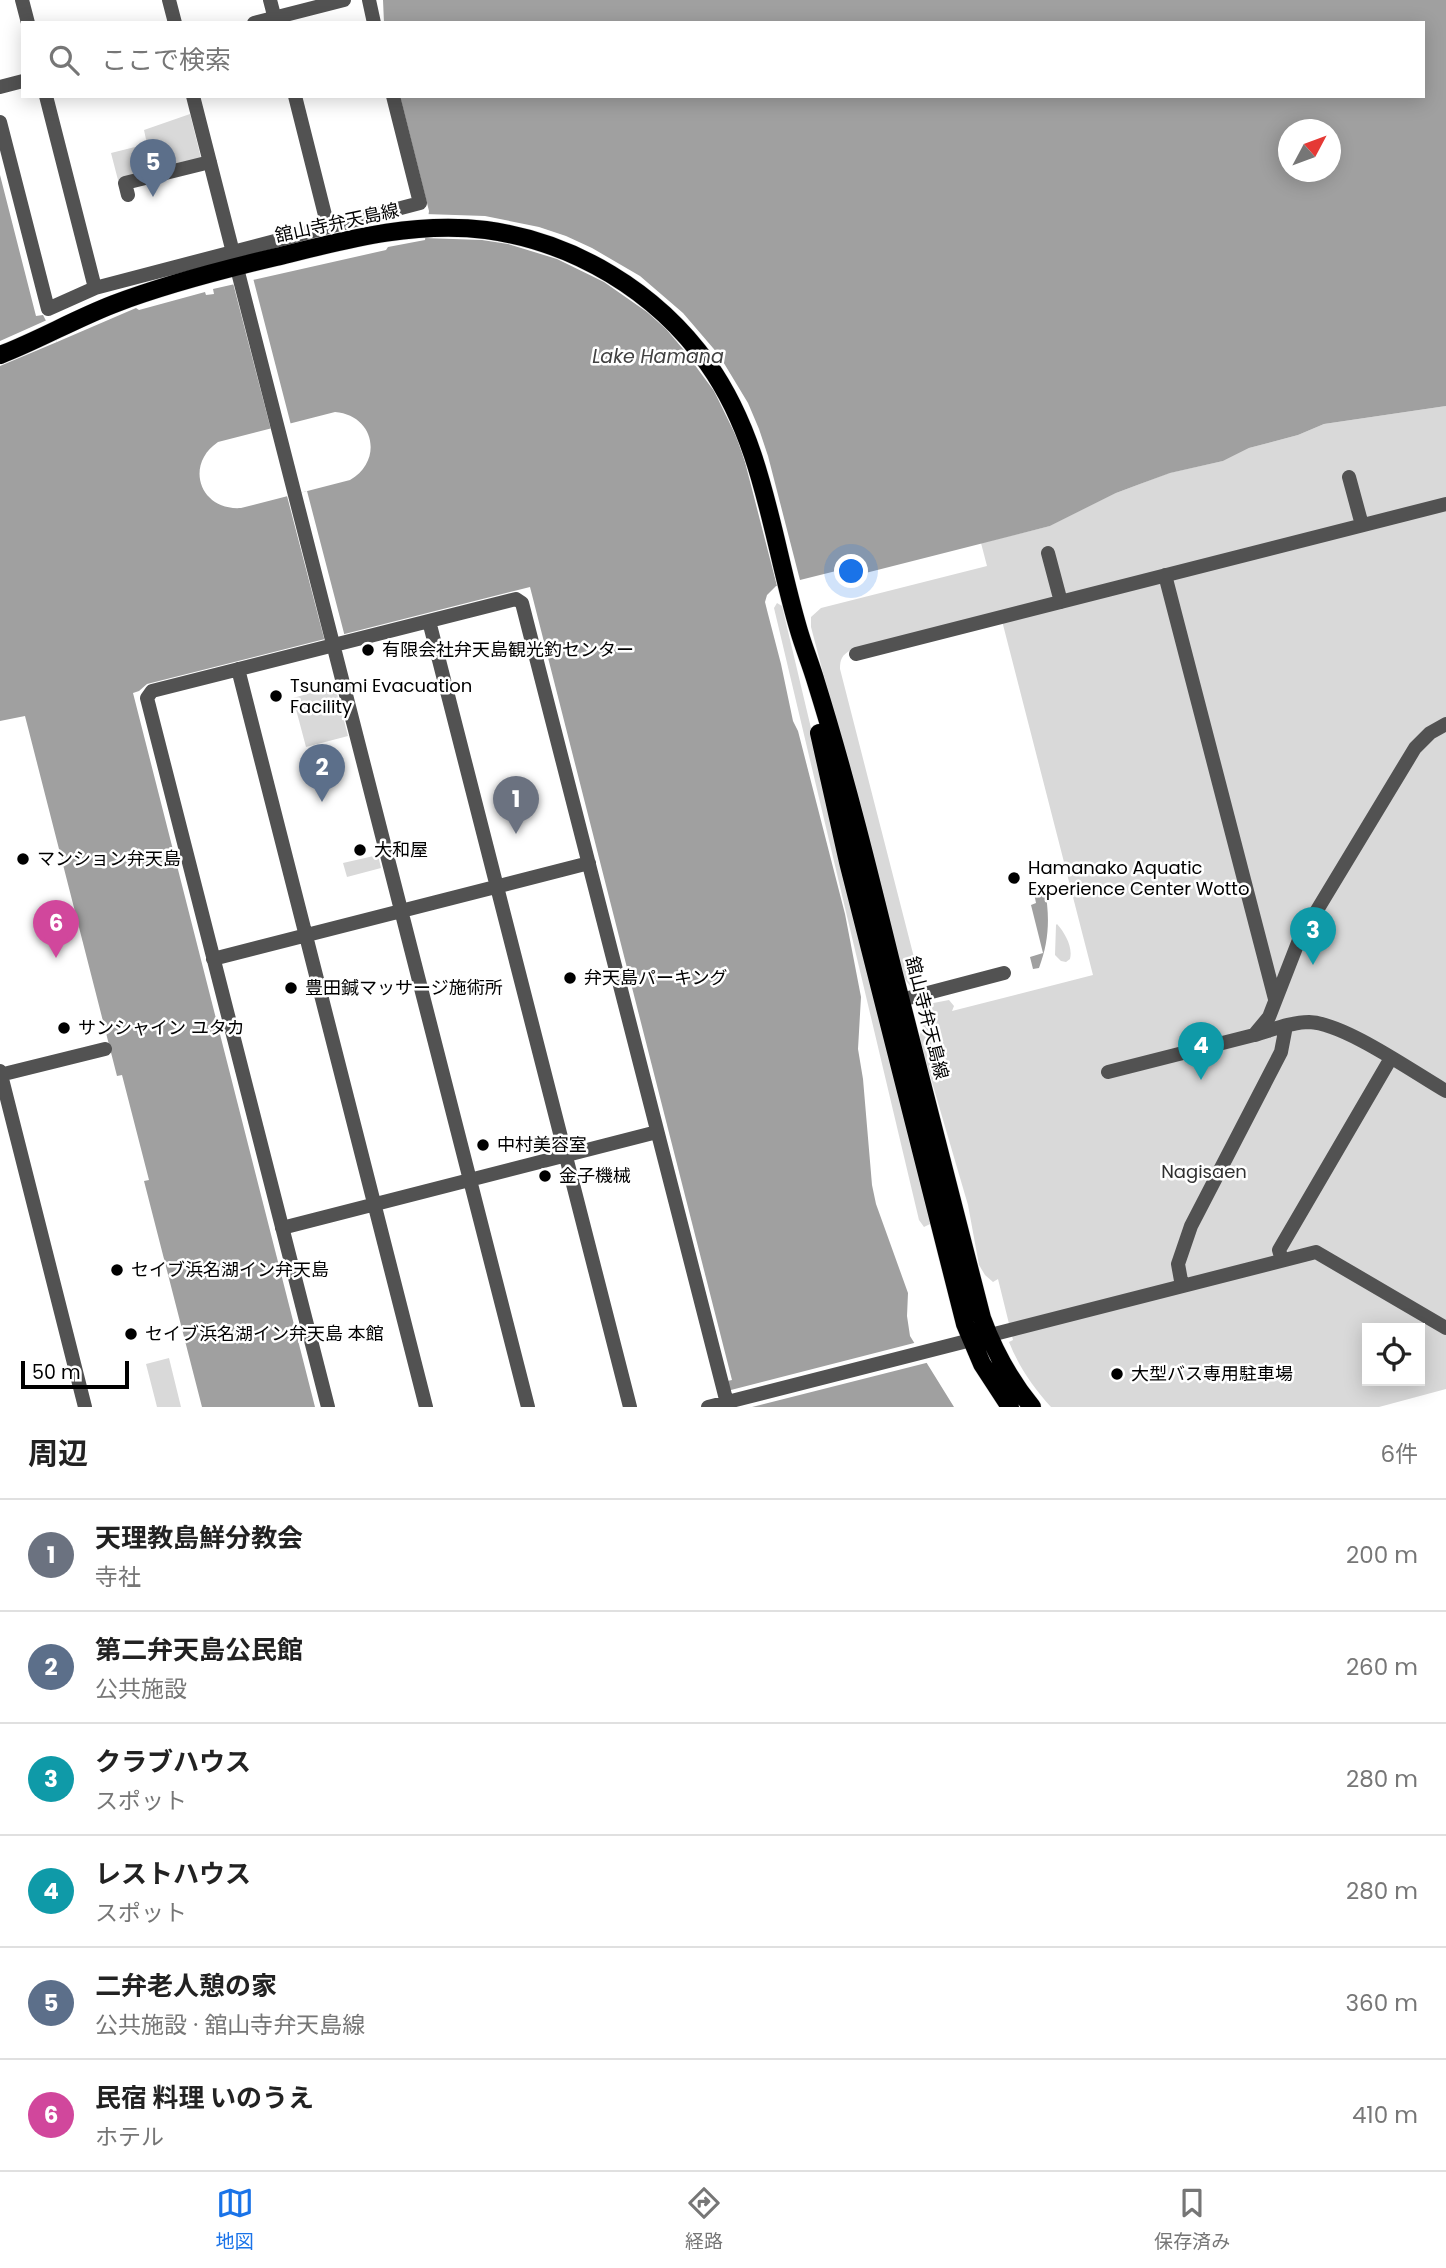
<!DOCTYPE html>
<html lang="ja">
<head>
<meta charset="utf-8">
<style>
  body { margin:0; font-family:Poppins,"Noto Sans JP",sans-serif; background:#f2f2f2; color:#222 }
  .controls { position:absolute; right:21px; bottom:21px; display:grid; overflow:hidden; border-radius:0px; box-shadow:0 4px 18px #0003 }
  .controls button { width:63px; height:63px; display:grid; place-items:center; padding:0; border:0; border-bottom:2px solid #e0e0e0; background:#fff; color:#222; font:35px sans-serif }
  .compass { position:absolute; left:1278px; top:119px; width:63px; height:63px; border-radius:50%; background:#fff; box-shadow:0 4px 18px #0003; rotate:49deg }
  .scale { position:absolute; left:21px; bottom:18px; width:108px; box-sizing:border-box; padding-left:7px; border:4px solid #000; border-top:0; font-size:19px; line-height:24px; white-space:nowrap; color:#000; -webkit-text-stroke:5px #fff; paint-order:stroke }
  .you { position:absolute; left:852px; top:572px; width:24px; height:24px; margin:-18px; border:5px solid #fff; border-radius:50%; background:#1a73e8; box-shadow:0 0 0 10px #1a73e833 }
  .badge { display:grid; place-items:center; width:46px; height:46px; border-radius:50%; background:#1a73e8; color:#fff; font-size:23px; font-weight:700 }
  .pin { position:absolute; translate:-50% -58px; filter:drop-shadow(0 2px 4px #0008) }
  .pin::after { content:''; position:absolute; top:37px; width:24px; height:21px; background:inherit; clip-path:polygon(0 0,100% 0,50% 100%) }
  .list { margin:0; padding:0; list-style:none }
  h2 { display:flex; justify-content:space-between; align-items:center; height:91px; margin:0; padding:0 28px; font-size:30px }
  h2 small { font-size:23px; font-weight:400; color:#767676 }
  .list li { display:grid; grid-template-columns:46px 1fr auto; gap:21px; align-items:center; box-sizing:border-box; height:112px; padding:0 28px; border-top:2px solid #e0e0e0 }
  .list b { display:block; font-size:26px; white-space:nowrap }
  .list p { margin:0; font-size:23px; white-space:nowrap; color:#767676 }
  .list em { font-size:23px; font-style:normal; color:#767676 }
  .icon { flex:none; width:38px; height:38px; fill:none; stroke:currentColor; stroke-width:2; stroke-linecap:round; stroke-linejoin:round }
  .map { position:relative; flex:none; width:1446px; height:1407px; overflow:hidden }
  .search { position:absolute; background:#fff; box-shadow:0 4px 18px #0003; left:21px; right:21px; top:21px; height:77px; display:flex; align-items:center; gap:18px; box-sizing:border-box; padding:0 24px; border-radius:0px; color:#767676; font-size:26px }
  .sheet { height:763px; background:#fff }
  nav { display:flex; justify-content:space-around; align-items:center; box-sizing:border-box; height:98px; border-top:2px solid #e0e0e0; background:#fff; font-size:19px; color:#767676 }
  nav a { display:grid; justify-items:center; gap:4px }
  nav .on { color:#1a73e8 }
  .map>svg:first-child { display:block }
  .green { fill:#d9d9d9; fill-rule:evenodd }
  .water { fill:#a0a0a0; fill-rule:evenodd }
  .pier { fill:#fff }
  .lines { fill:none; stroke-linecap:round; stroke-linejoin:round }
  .major-casing { stroke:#dbdbdb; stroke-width:19 }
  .minor { stroke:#525252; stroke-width:14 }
  .major { stroke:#000; stroke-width:18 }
  .poi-dot { fill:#000; stroke:#fff; stroke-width:2.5 }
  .labels { text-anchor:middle; stroke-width:5; stroke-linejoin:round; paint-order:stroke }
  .street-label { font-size:18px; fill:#000; stroke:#fff }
  .poi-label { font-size:18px; fill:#000; stroke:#fff; text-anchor:start }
  .park-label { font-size:18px; fill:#303030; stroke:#fff }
  .water-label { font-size:19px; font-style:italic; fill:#414141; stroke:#fff }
</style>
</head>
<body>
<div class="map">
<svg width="1446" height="1407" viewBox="0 0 1446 1407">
  <rect width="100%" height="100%" fill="#fff"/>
  <!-- green -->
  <path class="green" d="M190,114L201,158L118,180L111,153L147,144L144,130Z
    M1446,406V1389L1379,1407H1051C1033,1387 1019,1367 1009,1342L1013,1340L998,1279L993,1282L985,1275L979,1265L968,1205L919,1038L923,1025L920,1009L923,1005L949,1000L954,1006L952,1011L1093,975L1000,613L851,650C842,655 840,659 840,669L918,973L919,980L916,985L911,987L903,977L811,627V617L821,608L987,566L981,543L1050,526L1116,493L1169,473L1223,461L1249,448L1298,435L1324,424ZM1367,1328H1420V1381H1367Z
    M777,603L782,606L843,863L932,1223L924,1227L919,1220L774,608Z
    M335,686L348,736L306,747L293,698Z
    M378,855L381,868L347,877L343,863Z
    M1057,924C1065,933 1073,947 1070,959L1066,962L1061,961L1055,955L1056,925Z
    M169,1358L181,1407H157L146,1364Z"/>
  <!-- water -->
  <path class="water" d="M383,0H1446V406L1324,424L1298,435L1249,448L1223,461L1170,473L1140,484L1116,493L1050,526L838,580L836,571L776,586L767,595L765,602L768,614L781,664L793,721L798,731L845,914L861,997L858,1049L863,1079L872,1185L876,1204L908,1293L907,1316L910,1336L954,1407H734L727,1381L732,1380L530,587L147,684L139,691L133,693L315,1407H202L144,1181L149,1180L122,1075L117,1076L25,716L0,721V175L36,316L43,315L57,342L136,308L139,310L205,292L206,295L214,294L213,289L386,250L388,247L425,240L429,211L400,96H1423V23H384ZM1288,130H1330V172H1288ZM335,412C374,415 384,460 350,480L241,508C200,511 184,465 218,442Z
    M1045,890C1050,917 1049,942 1039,968L1033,969L1030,957L1043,953L1031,905L1036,903L1034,893Z"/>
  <!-- pier -->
  <path class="pier" d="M425,214L485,216L539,227L566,236L592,248L640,276L683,313L719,355L748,403L759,429L768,456L801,584L778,590L745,462L737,438L714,391L683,349L666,329L647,312L604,282L557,259L508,244L482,240L424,238Z
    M253,278L291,425L271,430L233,283Z
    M47,320L57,342L0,366V341Z
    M307,491L345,637L325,642L287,496Z
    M918,1342L930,1362L752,1407H731L727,1391Z"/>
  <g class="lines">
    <defs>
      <path id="major" d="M0,355C39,340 75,319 114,304C166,284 221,270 276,257C345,240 414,221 486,230C574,242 656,291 708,364C764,443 772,541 799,631C804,648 811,665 816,682C846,778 870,876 894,974C923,1088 952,1203 982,1318C994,1351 1010,1380 1032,1407
        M819,733L848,862L965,1324L982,1364L1010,1407"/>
    </defs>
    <!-- major casing -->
    <use href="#major" class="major-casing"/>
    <!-- minor -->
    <path class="minor" d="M22,0L28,23
      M169,0L175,23
      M270,0L276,23
      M369,0L374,23
      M254,23L344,0
      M0,87L23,81
      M46,96L95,288
      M193,96L528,1407
      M295,96L328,227
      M0,122L48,309L95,288L420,203L393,96
      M128,195L125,183L210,162
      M1349,477L1362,525
      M1048,553L1061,602
      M1165,575L1275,999
      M429,621L630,1407
      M856,654L1446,504
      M238,669L426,1407
      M213,959L589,863
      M901,1000L1004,973
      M1255,1035C1272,1030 1291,1022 1309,1022C1344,1023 1413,1072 1446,1091
      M0,1071L85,1407
      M1108,1072L1254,1035L1269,1017L1299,940L1415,748L1430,733L1446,724
      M0,1075L105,1049
      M282,1228L657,1132
      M1282,1260L1279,1250L1391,1058
      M1182,1286L1178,1264L1191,1226L1281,1052L1286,1026
      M328,1407L147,698L152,691L516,599L522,603L728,1407
      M708,1407L1316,1252L1446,1328"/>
    <!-- major -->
    <use href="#major" class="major"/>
  </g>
  <!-- markers -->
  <g class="poi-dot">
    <circle cx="368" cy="650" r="7"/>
    <circle cx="276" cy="696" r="7"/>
    <circle cx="360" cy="850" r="7"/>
    <circle cx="23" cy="859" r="7"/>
    <circle cx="1014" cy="878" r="7"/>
    <circle cx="570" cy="978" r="7"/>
    <circle cx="291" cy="988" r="7"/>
    <circle cx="64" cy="1028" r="7"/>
    <circle cx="483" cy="1145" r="7"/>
    <circle cx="545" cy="1176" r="7"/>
    <circle cx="117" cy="1270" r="7"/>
    <circle cx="131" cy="1334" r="7"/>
    <circle cx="1117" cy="1374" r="7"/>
  </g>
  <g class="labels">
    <!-- street labels -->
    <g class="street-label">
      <text transform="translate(337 223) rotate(-12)" y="6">舘山寺弁天島線</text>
      <text transform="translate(927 1018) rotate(76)" y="6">舘山寺弁天島線</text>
    </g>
    <!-- poi labels -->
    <g class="poi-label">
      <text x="382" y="656">有限会社弁天島観光釣センター</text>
      <text x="290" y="692">Tsunami Evacuation<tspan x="290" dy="21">Facility</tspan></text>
      <text x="374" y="856">大和屋</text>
      <text x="37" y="865">マンション弁天島</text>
      <text x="1028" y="874">Hamanako Aquatic<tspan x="1028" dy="21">Experience Center Wotto</tspan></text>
      <text x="584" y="984">弁天島パーキング</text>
      <text x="305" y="994">豊田鍼マッサージ施術所</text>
      <text x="78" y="1034">サンシャイン ユタカ</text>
      <text x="497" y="1151">中村美容室</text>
      <text x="559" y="1182">金子機械</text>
      <text x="131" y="1276">セイブ浜名湖イン弁天島</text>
      <text x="145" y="1340">セイブ浜名湖イン弁天島 本館</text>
      <text x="1131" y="1380">大型バス専用駐車場</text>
    </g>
    <!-- park labels -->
    <g class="park-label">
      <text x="1204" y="1178">Nagisaen</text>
    </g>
    <!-- water labels -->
    <g class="water-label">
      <text x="658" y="363">Lake Hamana</text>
    </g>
  </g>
</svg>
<div class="controls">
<button><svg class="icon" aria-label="locate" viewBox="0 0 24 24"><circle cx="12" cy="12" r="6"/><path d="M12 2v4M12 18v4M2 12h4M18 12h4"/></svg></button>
</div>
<svg class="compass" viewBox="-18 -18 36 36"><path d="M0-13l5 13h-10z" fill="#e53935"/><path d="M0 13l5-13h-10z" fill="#767676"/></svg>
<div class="scale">50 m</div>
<div class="you"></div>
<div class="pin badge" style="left:516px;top:834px;background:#6b7280">1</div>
<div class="pin badge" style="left:322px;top:802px;background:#5c6f8a">2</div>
<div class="pin badge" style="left:1313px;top:965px;background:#0f9aa8">3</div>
<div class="pin badge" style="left:1201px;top:1080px;background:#0f9aa8">4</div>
<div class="pin badge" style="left:153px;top:197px;background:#5c6f8a">5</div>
<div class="pin badge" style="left:56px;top:958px;background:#d1479c">6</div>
<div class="search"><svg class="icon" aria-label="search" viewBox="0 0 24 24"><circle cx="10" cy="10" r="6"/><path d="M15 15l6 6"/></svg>ここで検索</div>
</div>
<section class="sheet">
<h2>周辺<small>6件</small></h2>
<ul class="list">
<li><span class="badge" style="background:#6b7280">1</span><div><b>天理教島鮮分教会</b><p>寺社</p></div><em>200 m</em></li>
<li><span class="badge" style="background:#5c6f8a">2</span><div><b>第二弁天島公民館</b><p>公共施設</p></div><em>260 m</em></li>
<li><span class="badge" style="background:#0f9aa8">3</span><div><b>クラブハウス</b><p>スポット</p></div><em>280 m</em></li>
<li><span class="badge" style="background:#0f9aa8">4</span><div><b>レストハウス</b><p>スポット</p></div><em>280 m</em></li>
<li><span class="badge" style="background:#5c6f8a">5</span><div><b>二弁老人憩の家</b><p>公共施設 · 舘山寺弁天島線</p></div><em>360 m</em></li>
<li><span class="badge" style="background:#d1479c">6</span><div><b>民宿 料理 いのうえ</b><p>ホテル</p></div><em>410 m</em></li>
</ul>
</section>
<nav>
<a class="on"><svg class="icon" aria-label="map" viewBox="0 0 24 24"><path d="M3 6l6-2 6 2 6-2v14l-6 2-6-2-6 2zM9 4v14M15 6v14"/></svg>地図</a>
<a><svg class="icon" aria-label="directions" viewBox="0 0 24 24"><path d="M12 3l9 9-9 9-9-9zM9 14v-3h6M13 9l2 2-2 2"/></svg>経路</a>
<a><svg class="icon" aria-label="saved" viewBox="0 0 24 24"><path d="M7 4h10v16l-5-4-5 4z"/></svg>保存済み</a>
</nav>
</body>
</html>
